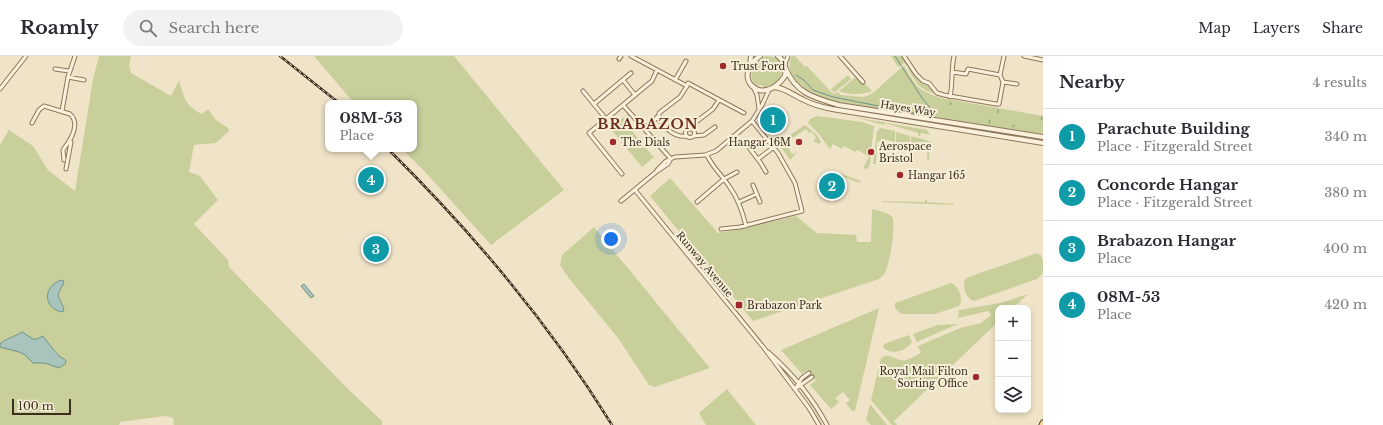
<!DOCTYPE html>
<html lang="en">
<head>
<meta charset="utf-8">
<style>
  body { margin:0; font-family:"Libre Baskerville",serif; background:#f2f2f3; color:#2b2b33 }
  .controls { position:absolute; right:12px; bottom:12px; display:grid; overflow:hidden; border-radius:8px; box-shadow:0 2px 6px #0003 }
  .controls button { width:36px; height:36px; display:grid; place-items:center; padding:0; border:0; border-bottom:1px solid #e1e1e2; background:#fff; color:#2b2b33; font:20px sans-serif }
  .scale { position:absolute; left:12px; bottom:10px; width:59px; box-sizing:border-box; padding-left:4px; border:2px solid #3d2e20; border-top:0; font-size:11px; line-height:14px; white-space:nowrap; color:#3d2e20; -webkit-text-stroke:3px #f7eed8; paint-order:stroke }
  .you { position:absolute; left:611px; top:183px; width:14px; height:14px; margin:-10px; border:3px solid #fff; border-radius:50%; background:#1a73e8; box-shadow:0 0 0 6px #1a73e833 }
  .badge { display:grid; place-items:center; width:26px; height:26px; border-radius:50%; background:#1a73e8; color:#fff; font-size:13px; font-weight:700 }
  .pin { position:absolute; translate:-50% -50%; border:2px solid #fff; box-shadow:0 1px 4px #0006 }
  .popup { position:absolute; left:325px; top:44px; width:92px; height:52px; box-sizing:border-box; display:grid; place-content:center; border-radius:8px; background:#fff; filter:drop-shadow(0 1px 3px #0005); font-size:13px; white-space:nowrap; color:#7c7c81 }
  .popup b { font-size:15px; color:#2b2b33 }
  .popup::after { content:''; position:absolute; left:50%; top:100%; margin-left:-8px; border:8px solid transparent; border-top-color:#fff }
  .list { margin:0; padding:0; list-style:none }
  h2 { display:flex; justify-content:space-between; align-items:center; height:52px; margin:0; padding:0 16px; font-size:17px }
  h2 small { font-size:13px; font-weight:400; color:#7c7c81 }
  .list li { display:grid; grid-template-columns:26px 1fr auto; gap:12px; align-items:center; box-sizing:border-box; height:56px; padding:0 16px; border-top:1px solid #e1e1e2 }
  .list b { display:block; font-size:15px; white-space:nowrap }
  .list p { margin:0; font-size:13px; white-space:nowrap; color:#7c7c81 }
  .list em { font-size:13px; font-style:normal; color:#7c7c81 }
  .icon { flex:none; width:22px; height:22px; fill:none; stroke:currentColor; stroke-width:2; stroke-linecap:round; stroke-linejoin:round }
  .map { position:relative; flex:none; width:1043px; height:369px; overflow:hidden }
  header { display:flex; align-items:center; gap:24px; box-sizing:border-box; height:56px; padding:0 20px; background:#fff; border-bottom:1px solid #e1e1e2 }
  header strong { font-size:19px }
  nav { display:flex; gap:22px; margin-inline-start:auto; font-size:14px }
  .search { width:280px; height:36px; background:#f2f2f3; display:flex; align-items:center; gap:10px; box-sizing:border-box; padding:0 14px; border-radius:22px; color:#7c7c81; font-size:15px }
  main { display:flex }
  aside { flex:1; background:#fff }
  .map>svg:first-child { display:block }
  .green { fill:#c9cf9b }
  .water { fill:#a9c4bc; stroke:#6f938a }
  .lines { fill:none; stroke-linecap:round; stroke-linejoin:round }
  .stream { stroke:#6f938a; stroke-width:1 }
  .minor-casing { stroke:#8d765c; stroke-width:5 }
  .tertiary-casing { stroke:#8d765c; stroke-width:6 }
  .primary-casing { stroke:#5b4430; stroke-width:7 }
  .minor { stroke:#faf1dc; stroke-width:3 }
  .tertiary { stroke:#faf1dc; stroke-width:4 }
  .primary { stroke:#f3d9a0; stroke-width:5 }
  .rail-casing { stroke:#3d2e20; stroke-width:2.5 }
  .rail { stroke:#f7eed8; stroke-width:1; stroke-dasharray:3; stroke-linecap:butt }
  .poi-dot { fill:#9e2a2b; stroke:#f7eed8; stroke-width:1.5 }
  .labels { text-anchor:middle; stroke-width:4; stroke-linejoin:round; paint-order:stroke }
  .poi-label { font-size:10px; fill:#3d2e20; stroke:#f7eed8; text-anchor:start }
  .street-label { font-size:10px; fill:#3d2e20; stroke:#f7eed8 }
  .district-label { font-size:14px; font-weight:bold; letter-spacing:1px; fill:#6b2e1e; stroke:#f7eed8 }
</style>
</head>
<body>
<header>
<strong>Roamly</strong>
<div class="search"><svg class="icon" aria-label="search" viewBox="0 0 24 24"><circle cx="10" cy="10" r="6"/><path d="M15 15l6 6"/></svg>Search here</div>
<nav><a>Map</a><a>Layers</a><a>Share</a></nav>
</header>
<main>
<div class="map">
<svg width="1043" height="369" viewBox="0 0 1043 369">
  <rect width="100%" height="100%" fill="#f0e4c8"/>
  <!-- green -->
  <path class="green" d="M99,0H131L129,9L131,17L171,40L179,24C184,41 185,50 202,58L208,53L216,64L228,72L229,75L216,87L194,89L189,116L200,120L218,144L194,168L228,204L229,211L348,333L382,365V369H174L173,362L165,360L120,366L119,369H0V89L9,74L33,90L48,114L75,135L93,23Z
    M314,0H454L564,134L491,189L427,118L402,93H414V47H354Z
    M766,0C792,0 784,29 764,32L762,29L757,30C745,20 754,5 766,0Z
    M792,0H795L805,11L807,10L833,38L838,36L841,39L864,41L873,37L895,17L904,10C917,31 917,34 941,42L1043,60V80C997,72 951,64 905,57C874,52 839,51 811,36C799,30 783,14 792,0Z
    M891,0H902L908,10H907L904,7L898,11Z
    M910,11C917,22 929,26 935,38C919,33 916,27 908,13Z
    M848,19L851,23L836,35L833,36L831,33Z
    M857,20L872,35C865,39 846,39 839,35Z
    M628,58L630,60L624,65L655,103L653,102L642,111L610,72Z
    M817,60L862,66L874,70L870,107L868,113L863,112L869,101L858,94L855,96L844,90L842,93L833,88L830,93L818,77L808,67L810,63Z
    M854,61L927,74L930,79L921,77L920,80H918V77L885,67L884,69Z
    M805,69L817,79L821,86L819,88L813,85L816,82L812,76L809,77L806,73L785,87L792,98L797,96L790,104L778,87Z
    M880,72L895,75V86L887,84L877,86L876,108H874L873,107L877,75Z
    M896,76L910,80V87L896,86Z
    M911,80L933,86L930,87L929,104L927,103L928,87L927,86H919L918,87H911Z
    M836,116L861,125L860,127L836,118Z
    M670,122L718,177L746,172L796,160L817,177L856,179L857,186H871L872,153C878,155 888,156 892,161C897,167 889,209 885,217C884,219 881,221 879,223L753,265L650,140Z
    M925,144H927V146L954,148V149L882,146L883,145L925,146Z
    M594,171L710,312L655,331L649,329L618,282L568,221L560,209L562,199Z
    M1037,197L1041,199L1043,205V217L1037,223L974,245C966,243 961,229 966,222Z
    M951,227C959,230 964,243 959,250L935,258H901L895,252V247Z
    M1028,238L1013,252H998V266L894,365L897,369H892L871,344L881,302C890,295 896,306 906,304C911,303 916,299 921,297L918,290L960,272L981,267L991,259L988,255L958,262L959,254L1000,247Z
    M879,252L855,355H852L846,347L850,344L843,336L835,342L839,346L831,353L810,329L816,324L808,314L802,318L781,294Z
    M958,268L917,286L913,278L937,269Z
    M909,279L912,286C907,295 890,300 883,291L884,288Z
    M727,333L756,369H706L699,357Z
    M800,333L814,350L822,369H821L814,353Z
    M870,348L887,369H871L866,364Z"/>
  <!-- water -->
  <path class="water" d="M63,224L64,227C53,245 61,239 64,255L61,256C39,249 47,226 63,224Z
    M304,228L314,240L311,242L301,230Z
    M22,276L33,283H37L43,280C48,287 53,293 58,299C61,302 64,302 66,305L65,308L59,312L45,307H33L25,299L19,296L0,291V288C6,282 15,281 22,276Z"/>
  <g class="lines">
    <!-- stream -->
    <path class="stream" d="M796,19L805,25L813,34L833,41L914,57H918L931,53L922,42L895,0
      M950,49L951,47
      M998,57V54
      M1041,64L1042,61
      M989,67L990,64
      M1013,71L1014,69"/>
    <defs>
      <path id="minor" d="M631,0L687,30L688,27L744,57
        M840,0L863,26
        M904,0L916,18L923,25L929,27L937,37L944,39L996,48H999L1003,26L1000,19L1004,0
        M1024,0L1043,4
        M619,3L621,0
        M785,8L788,0
        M55,13L69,15
        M952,16L966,18L968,13L1000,19
        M68,21L84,24
        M623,24L635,39
        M675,24L686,5
        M1003,26L1017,28
        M753,30L757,39L759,53
        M0,33L26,0
        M583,35L606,63
        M950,41C953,27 951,14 954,0
        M594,48L631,17
        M623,49L671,103
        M62,55L68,21L75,0
        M657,61C665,71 673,82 687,80
        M32,67L39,54L44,50L70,58C81,68 70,85 63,94L64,104
        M645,72L659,60V57L680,41L687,30
        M685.5 77a4.5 4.5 0 1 1 9 0a4.5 4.5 0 1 1-9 0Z
        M691,73L696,66L713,53L719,44
        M694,80L704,79L715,71
        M750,93L760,106L766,116
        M707,99C712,111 722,119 729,130C738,142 742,155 746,170
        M758,103L774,91
        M66,113L71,86
        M656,116L658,113L666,105L675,101L705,99L716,95L752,65L762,49L769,34
        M622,118L589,77L652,25L657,14
        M753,129L760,146
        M635,134L764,292L809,352L819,369
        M621,145L656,116L668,108L670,104
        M697,146L724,123L737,116
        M739,146L757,138
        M721,173L740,171L802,155L795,127L778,97L752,65
        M768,296C792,317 812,341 827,369
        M795,333L802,322L809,317
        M795,333L812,321"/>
      <path id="tertiary" d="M760,0C730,20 761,54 785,20C786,11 785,5 778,0
        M750,9L751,0
        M785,11C795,37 814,42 839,49L1043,81
        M774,31C786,32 794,40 804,44C813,49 822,51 832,53L1043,87"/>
      <path id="primary" d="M1042,369L1043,367"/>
    </defs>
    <!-- minor casing -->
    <use href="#minor" class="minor-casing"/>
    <!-- tertiary casing -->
    <use href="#tertiary" class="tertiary-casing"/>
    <!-- primary casing -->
    <use href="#primary" class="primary-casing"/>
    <!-- minor -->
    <use href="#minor" class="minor"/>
    <!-- tertiary -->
    <use href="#tertiary" class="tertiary"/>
    <!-- primary -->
    <use href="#primary" class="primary"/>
    <defs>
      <path id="rail" d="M280,0L339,47
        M388,93C472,176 550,268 612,369"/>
    </defs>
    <!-- rail casing -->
    <use href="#rail" class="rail-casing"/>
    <!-- rail -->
    <use href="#rail" class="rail"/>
  </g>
  <!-- markers -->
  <g class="poi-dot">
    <circle cx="723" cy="10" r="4"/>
    <circle cx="613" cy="86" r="4"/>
    <circle cx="799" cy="86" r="4"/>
    <circle cx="871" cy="96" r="4"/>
    <circle cx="900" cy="119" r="4"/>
    <rect x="735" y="245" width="8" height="8" rx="2"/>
    <circle cx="976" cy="321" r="4"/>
  </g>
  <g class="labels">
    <!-- poi labels -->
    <g class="poi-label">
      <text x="731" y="14">Trust Ford</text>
      <text x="621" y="90">The Dials</text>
      <text x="791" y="90" text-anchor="end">Hangar 16M</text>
      <text x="879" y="94">Aerospace<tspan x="879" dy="12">Bristol</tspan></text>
      <text x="908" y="123">Hangar 165</text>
      <text x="747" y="253">Brabazon Park</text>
      <text x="968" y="319" text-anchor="end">Royal Mail Filton<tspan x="968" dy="12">Sorting Office</tspan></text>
    </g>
    <!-- street labels -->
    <g class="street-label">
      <text transform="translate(908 52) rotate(9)" y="4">Hayes Way</text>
      <text transform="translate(705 208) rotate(50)" y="4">Runway Avenue</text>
    </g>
    <!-- district labels -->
    <g class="district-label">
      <text x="648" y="73">BRABAZON</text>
    </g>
  </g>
</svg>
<div class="controls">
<button>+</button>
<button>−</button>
<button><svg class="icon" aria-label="layers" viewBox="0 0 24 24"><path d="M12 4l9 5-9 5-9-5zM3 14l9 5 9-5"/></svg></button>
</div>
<div class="scale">100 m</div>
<div class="you"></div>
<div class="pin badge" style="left:773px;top:64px;background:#0f9aa8">1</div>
<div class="pin badge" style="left:832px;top:130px;background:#0f9aa8">2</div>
<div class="pin badge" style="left:376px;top:193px;background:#0f9aa8">3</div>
<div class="pin badge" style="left:371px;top:124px;background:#0f9aa8">4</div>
<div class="popup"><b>08M-53</b>Place</div>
</div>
<aside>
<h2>Nearby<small>4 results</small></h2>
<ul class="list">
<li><span class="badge" style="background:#0f9aa8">1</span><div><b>Parachute Building</b><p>Place · Fitzgerald Street</p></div><em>340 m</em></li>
<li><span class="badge" style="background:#0f9aa8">2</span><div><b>Concorde Hangar</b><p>Place · Fitzgerald Street</p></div><em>380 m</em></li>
<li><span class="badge" style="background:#0f9aa8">3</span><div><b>Brabazon Hangar</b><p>Place</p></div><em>400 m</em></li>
<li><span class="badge" style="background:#0f9aa8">4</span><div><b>08M-53</b><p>Place</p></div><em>420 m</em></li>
</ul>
</aside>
</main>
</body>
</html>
